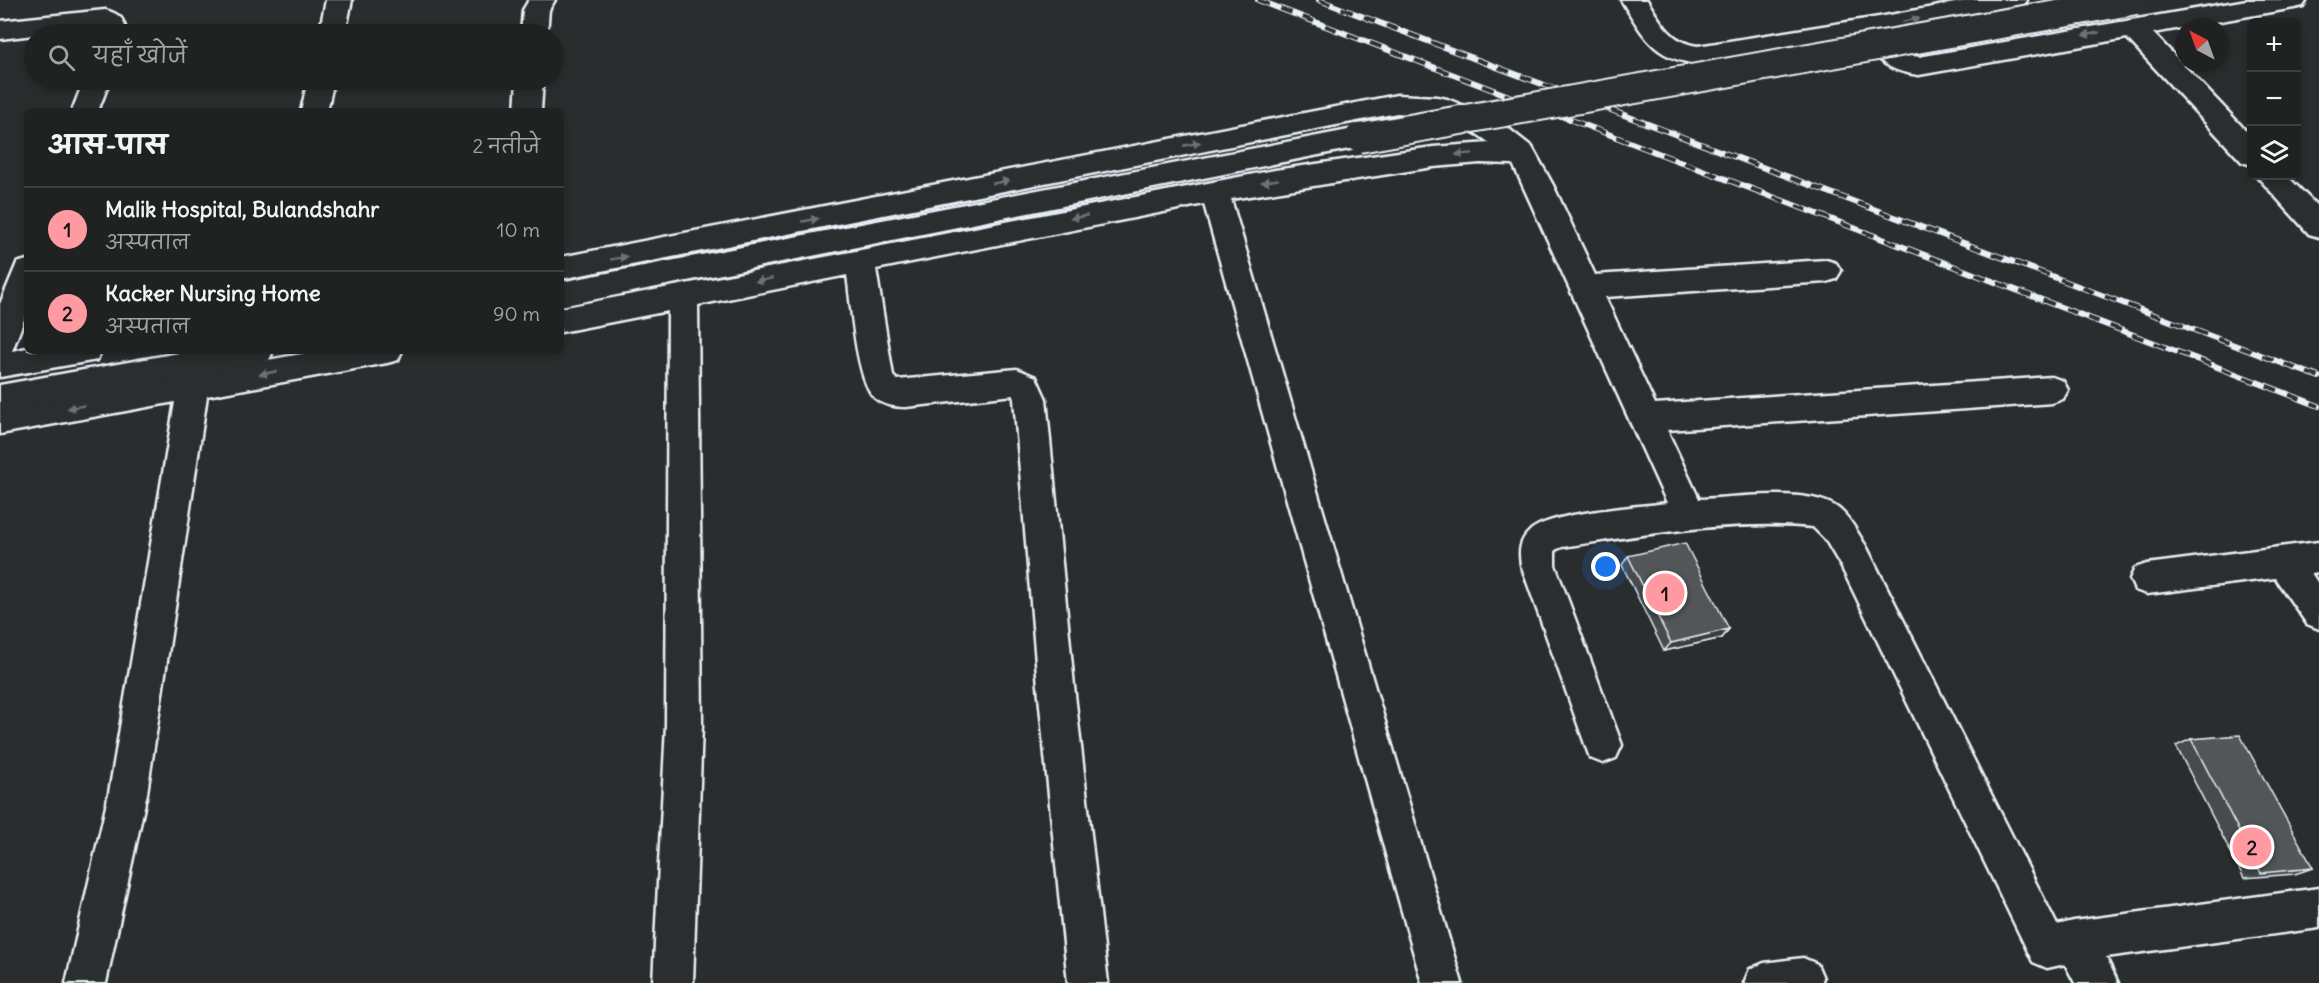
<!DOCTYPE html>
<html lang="hi">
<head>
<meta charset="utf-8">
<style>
  body { margin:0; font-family:Delius,"Playpen Sans Deva",sans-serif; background:#2d2f2f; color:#f1f3f6 }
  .controls { position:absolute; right:18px; top:18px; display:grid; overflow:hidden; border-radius:9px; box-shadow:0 3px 9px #0003 }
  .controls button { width:54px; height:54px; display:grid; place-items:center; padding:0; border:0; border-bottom:2px solid #3d3f40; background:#202222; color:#f1f3f6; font:30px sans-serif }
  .compass { position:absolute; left:2175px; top:18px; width:54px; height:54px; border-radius:50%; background:#202222; box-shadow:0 3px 9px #0003; rotate:319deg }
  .you { position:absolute; left:1606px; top:567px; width:21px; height:21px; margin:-15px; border:4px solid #fff; border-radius:50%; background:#1a73e8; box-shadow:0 0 0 9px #1a73e833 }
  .badge { display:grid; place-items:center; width:39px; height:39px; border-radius:50%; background:#ff9aa2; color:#111; font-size:20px; font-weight:700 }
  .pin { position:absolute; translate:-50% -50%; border:3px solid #fff; box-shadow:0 2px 6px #0006 }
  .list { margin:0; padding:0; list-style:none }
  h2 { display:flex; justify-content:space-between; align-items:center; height:78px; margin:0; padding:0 24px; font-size:26px }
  h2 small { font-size:20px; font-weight:400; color:#a2a4a5 }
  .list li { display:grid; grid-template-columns:39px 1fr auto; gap:18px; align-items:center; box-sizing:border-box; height:84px; padding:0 24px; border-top:2px solid #3d3f40 }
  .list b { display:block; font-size:22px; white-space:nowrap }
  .list p { margin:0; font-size:20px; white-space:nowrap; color:#a2a4a5 }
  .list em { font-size:20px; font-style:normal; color:#a2a4a5 }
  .icon { flex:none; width:33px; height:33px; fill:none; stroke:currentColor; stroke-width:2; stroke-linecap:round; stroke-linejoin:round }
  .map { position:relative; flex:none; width:2319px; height:983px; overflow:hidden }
  .search { position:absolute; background:#202222; box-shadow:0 3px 9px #0003; left:24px; top:24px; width:540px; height:66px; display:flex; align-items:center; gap:15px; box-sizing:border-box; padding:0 21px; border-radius:33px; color:#a2a4a5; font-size:22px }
  .panel { position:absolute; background:#202222; box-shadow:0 3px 9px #0003; left:24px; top:108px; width:540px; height:246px; border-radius:9px }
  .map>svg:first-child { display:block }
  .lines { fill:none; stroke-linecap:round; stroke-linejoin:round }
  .minor-casing { stroke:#e8f1f8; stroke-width:5 }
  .primary-casing { stroke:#e8f1f8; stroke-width:5 }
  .minor { fill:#2a2d2e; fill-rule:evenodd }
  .primary { fill:#2a2d2e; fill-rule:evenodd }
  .rail-casing { stroke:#e8f1f8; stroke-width:6 }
  .rail { stroke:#2a2d2e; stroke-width:4; stroke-dasharray:12; stroke-linecap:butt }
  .primary-bridge-casing { stroke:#e8f1f8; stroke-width:32; stroke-linecap:butt }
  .primary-bridge { stroke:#2a2d2e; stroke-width:28 }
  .wall { fill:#474b4d; stroke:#e8f1f8; stroke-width:1.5 }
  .shaded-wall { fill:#3a3d3e; stroke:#e8f1f8; stroke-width:1.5 }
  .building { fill:#535759; stroke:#e8f1f8; stroke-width:1.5 }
  .oneway { fill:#6c7275 }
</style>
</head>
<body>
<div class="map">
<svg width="2319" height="983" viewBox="0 0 2319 983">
  <rect width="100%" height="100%" fill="#2a2d2e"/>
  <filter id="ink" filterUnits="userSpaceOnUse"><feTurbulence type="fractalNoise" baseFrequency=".0167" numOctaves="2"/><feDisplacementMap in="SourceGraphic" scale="12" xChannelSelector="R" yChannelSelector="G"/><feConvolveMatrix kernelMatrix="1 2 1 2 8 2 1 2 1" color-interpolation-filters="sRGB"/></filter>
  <g filter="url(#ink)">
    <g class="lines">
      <defs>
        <path id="minor" d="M326,0H352L345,34H319Z
          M529,0H555L549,10L547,34H521L523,10Z
          M1621,0H1647C1660,21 1671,43 1698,46L1879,17L1971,0H2027L2023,6L2014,8L1886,34C1896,47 1903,55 1919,57L2247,0H2307L2303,6L2294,8L2153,33L2252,137V165L2242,162L2127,38L1919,75C1889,71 1878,62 1861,37L1698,64C1652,58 1644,36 1621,0Z
          M105,10C120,14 125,19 126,34H100V27L0,39V21Z
          M84,80H110L98,111H72Z
          M308,80H334L327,111H301Z
          M517,80H543L541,111H515Z
          M1397,95L1437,97L1447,99L1495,118L1532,147L1554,187L1595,275L1826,260L1836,263L1841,271L1836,279L1826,282L1605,297L1655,404L2052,377L2063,381L2068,390L2063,399L2052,403L1667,430L1699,499C1734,498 1811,486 1839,509C1851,519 1858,534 1866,546L2057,925L2074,921L2319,888V928L2106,957L2118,983H2075L2065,964L2047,968L2033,962L1842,568L1825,539L1813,527C1729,519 1645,535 1562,547L1555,550V565L1622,745L1616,758L1603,763L1590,758L1521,565C1519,552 1519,541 1530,531C1550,512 1638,507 1667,503L1513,164L1480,163L1433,167L1231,199L1462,983H1422L1204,204L876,269L893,376L897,380L1017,369L1036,377L1046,399L1074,686L1108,983H1068L1038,686L1014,399L1013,395L906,407C896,407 883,405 875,398C856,382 851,301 847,275L698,305L702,725L693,983H653L666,725L668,311L561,332V308L1275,170L1433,147L1490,143C1460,120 1434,115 1397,113L561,279V257Z
          M2257,176H2287L2319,208V237L2309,234Z
          M27,260V312L12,351L27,348V351H101L97,360L0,377V304L17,263Z
          M318,351H402L398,360L387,363L207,396L147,793L106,983H66L109,793L175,402L0,434V408Z
          M2319,542V572L2311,573L2319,585V629L2307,624L2275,578L2147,594L2135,590L2130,579L2135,568L2147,564Z
          M1803,958L1817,964L1823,978L1821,983H1744L1750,969L1764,963Z"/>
        <path id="primary" d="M1359,128L1369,131L1373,138L1369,145L561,306V282Z
          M190,351H273L269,360L258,363L0,411V385Z"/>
      </defs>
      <!-- minor casing -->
      <use href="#minor" class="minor-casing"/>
      <!-- primary casing -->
      <use href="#primary" class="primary-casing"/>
      <!-- minor -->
      <use href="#minor" class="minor"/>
      <!-- primary -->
      <use href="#primary" class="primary"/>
      <defs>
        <path id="rail" d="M1258,0L2319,406
          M1319,0L2319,377"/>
      </defs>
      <!-- rail casing -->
      <use href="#rail" class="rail-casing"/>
      <!-- rail -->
      <use href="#rail" class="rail"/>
      <defs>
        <path id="primary-bridge" d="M1359,138L2136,0"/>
      </defs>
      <!-- primary-bridge casing -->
      <use href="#primary-bridge" class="primary-bridge-casing"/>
      <!-- primary-bridge -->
      <use href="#primary-bridge" class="primary-bridge"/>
    </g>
    <!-- wall -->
    <path class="wall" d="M1628,556L1729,629L1722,638L1664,651L1622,565Z
      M2191,739L2313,868L2295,874L2244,878L2176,746Z"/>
    <!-- shaded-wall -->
    <path class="shaded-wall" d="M1729,629L1722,638L1664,651L1671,643Z"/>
    <!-- building -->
    <path class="building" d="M1685,543L1729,629L1671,643L1628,556Z
      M2240,735L2313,868L2261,873L2191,739Z"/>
    <!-- one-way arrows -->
    <defs><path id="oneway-solid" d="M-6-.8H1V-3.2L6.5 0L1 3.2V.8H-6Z" transform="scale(1.5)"/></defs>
    <g class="oneway">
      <use href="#oneway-solid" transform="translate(1911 20) rotate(-12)"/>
      <use href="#oneway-solid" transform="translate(2091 34) rotate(170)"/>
      <use href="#oneway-solid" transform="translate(1192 144) rotate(-11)"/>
      <use href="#oneway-solid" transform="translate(1464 154) rotate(176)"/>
      <use href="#oneway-solid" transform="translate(1270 181) rotate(170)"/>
      <use href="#oneway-solid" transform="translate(1001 182) rotate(-11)"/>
      <use href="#oneway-solid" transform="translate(1079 217) rotate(169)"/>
      <use href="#oneway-solid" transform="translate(810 220) rotate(-11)"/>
      <use href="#oneway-solid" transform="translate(619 258) rotate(-10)"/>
      <use href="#oneway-solid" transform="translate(764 280) rotate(168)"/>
      <use href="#oneway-solid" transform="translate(268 373) rotate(169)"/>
      <use href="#oneway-solid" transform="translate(76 407) rotate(170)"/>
    </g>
  </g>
</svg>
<div class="controls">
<button>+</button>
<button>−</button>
<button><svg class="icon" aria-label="layers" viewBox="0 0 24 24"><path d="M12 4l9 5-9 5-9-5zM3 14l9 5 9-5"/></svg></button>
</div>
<svg class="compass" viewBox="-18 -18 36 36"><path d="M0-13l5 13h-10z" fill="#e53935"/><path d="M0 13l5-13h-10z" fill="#a2a4a5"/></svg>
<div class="you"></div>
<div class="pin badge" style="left:1665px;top:593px">1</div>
<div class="pin badge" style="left:2252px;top:847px">2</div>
<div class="search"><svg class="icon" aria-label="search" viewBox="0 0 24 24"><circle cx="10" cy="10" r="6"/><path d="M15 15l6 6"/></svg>यहाँ खोजें</div>
<section class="panel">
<h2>आस-पास<small>2 नतीजे</small></h2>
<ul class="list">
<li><span class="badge">1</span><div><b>Malik Hospital, Bulandshahr</b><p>अस्पताल</p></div><em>10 m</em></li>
<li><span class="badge">2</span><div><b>Kacker Nursing Home</b><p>अस्पताल</p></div><em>90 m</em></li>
</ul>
</section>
</div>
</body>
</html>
